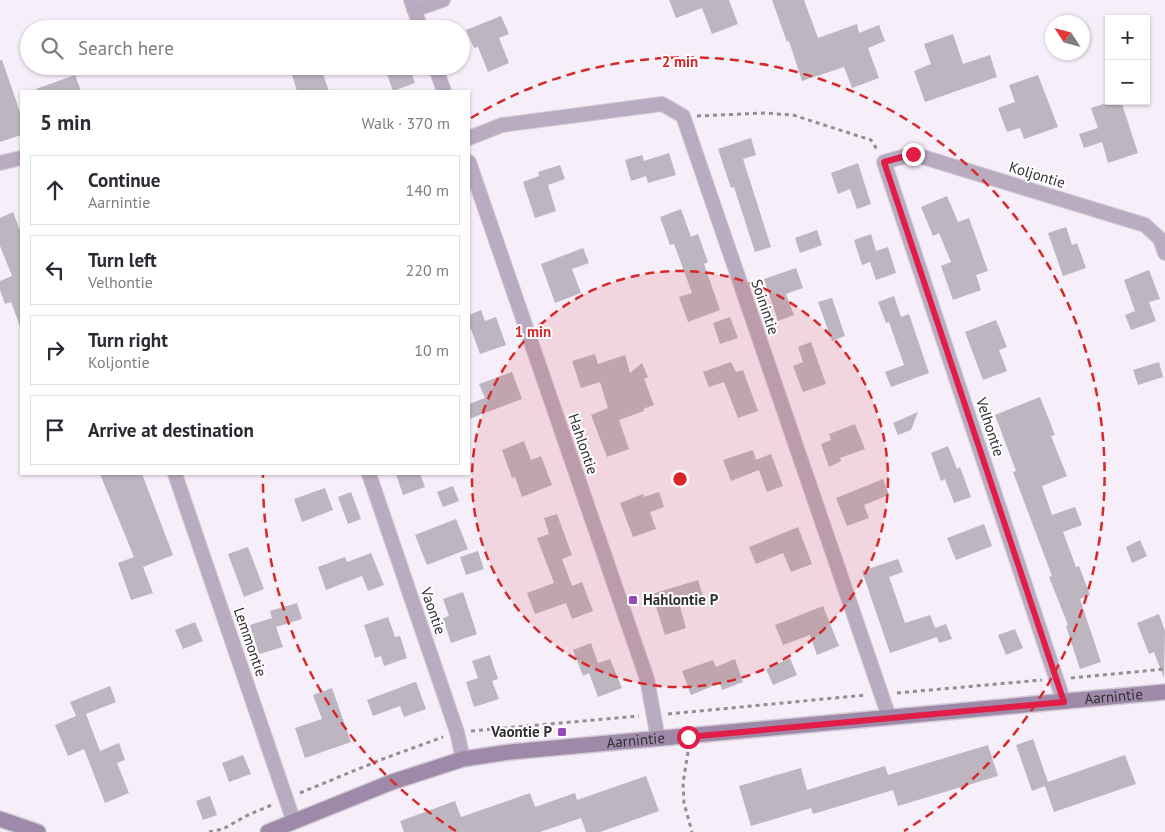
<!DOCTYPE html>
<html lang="en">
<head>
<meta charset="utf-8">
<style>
  body { margin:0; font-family:"PT Sans",sans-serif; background:#f2f2f3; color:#2b2b33 }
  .controls { position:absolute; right:15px; top:15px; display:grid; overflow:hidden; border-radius:0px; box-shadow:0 1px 4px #0004 }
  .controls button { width:45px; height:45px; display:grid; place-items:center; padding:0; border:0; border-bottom:1px solid #e1e1e2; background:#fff; color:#2b2b33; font:25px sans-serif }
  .compass { position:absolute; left:1045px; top:15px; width:45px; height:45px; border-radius:50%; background:#fff; box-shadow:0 1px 4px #0004; rotate:306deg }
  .stop { position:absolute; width:15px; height:15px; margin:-11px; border:4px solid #e11d48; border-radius:50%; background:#fff }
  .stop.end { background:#e11d48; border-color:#fff; box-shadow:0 1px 5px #0008 }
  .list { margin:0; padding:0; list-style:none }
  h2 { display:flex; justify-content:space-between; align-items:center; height:65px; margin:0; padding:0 20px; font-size:21px }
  h2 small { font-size:16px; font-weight:400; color:#7c7c81 }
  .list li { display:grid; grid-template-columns:32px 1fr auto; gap:15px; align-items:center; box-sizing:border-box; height:70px; margin:0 10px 10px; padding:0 10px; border:1px solid #e1e1e2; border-radius:0px }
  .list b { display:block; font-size:19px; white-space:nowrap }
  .list p { margin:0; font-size:16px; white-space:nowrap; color:#7c7c81 }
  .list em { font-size:16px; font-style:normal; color:#7c7c81 }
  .icon { flex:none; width:28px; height:28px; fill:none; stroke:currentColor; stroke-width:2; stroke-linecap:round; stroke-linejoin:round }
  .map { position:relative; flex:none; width:1165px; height:832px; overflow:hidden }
  .search { position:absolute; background:#fff; box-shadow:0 1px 4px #0004; left:20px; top:20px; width:450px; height:55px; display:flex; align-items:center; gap:12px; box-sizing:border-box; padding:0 18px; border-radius:28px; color:#7c7c81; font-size:19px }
  .panel { position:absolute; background:#fff; box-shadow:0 1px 4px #0004; left:20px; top:90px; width:450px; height:385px; border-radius:0px }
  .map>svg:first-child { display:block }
  .building { fill:#bdb6c1 }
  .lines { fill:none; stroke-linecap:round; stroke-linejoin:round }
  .street-casing { stroke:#d3ccd6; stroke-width:16 }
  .secondary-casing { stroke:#d3ccd6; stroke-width:18 }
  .path { stroke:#938e95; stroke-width:3; stroke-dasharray:4 4; stroke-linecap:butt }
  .street { stroke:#b9abc0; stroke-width:14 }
  .secondary { stroke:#9e89a8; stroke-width:15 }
  .route { stroke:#e11d48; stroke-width:6 }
  .ring { fill:none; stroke:#d62828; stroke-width:2.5; stroke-dasharray:9 6 }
  .poi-dot { fill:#9849b9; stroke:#fff; stroke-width:2 }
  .labels { text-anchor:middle; stroke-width:4; stroke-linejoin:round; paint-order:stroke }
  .street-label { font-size:15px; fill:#333034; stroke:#fff }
  .poi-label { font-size:15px; font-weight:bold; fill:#333034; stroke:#fff; text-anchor:start }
  .centre { fill:#d62828; stroke:#fff; stroke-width:2.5 }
  .ring-label { font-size:15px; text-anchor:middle; font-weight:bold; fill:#d62828; stroke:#fff; stroke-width:4; stroke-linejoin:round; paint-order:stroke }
</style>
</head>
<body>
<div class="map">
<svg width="1165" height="832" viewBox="0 0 1165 832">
  <rect width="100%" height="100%" fill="#f6eef9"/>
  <!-- building -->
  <path class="building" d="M669,0H729L738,24L712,34L702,8L676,18Z
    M772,0H804L818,38L857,24L859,33L879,25L885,41L868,48L879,78L852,88L844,67L802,81L789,41L787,42Z
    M501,16L509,34L499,38L509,63L488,72L478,47L474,48L466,30Z
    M953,34L963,64L990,55L997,77L925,102L914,71L931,64L924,44Z
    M0,60H2L21,115V135L0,142Z
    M318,66H320L329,91H297L292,75Z
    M384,66H409L415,83L393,91Z
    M75,75L81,91H37L36,89Z
    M1038,75L1058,127L1024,139L1020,128L1007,132L998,108L1015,102L1009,85Z
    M1113,101H1121L1138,153L1108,163L1102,142L1084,148L1079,134L1098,128L1091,108Z
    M751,138L756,155L743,159L771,247L755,252L734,187L731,188L718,149Z
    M669,153L676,175L648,183L646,176L631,181L625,160L642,155L644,161Z
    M858,163L871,204L857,209L850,189L838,194L831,173Z
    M560,165L565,179L548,185L556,211L535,218L523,182L539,176L538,172Z
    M947,196L958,222L969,218L988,271L976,275L981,290L953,300L941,266L951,262L939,233L933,236L921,207Z
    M681,209L691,237L698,234L708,262L704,264L720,310L688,322L679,297L692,293L674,244L670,245L660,217Z
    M13,212L21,233V326H20L11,302L5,304L0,290V281L12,276L0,246V218Z
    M1066,227L1072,245L1077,243L1086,268L1063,276L1048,233Z
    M817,230L822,245L800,253L795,238Z
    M871,234L876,251L888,247L896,273L876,280L870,262L862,265L854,240Z
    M583,248L589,263L572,269L581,293L555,303L541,264Z
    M796,268L803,288L786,294L794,315L778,321L764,279Z
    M1149,270L1160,299L1149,302L1156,321L1131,330L1125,315L1135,311L1124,280Z
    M894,296L901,317L909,314L929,373L891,387L885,372L904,365L889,322L886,323L878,302Z
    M832,298L845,336L832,341L818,302Z
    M481,310L485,321L496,317L506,345L480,354L471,329L469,330V315Z
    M730,317L738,338L720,344L713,323Z
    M996,320L1007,347L999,350L1007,371L983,380L965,332Z
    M811,342L826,384L803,392L793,366L803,362L798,347Z
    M595,354L598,364L625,355L630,373L642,363L648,377L644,379L654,405L643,409L644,411L619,420L629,449L607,457L591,415L608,408L600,382L581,388L572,361Z
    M731,362L736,372L743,370L758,411L738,418L724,382L709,387L703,372Z
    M1159,362L1163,377L1138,385L1133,370Z
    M512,372L522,399L469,419V404L485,398L479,384Z
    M1040,397L1055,435L1051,436L1067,476L1042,486L1052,515L1075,507L1082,525L1063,532L1076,567L1079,566L1090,595L1080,599L1101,662L1080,669L1066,626L1068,625L1049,577L1052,576L1013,472L1016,471L995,415Z
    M918,412L911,430L898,435L893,423Z
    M855,424L865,449L840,458L841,461L829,467L821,444L831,440L829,434Z
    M524,441L531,460L541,456L552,485L522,497L515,477L512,478L502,450Z
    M948,446L957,469L960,467L971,497L954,503L945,479L941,481L931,453Z
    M753,450L756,460L771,454L783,486L767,492L759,470L731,481L723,460Z
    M100,474H142L173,555L143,567L153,593L131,600L118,563L134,557Z
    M396,474H420L425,487L403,495Z
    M883,479L889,495L864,505L869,518L847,526L836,498Z
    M453,486L459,501L443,507L437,492Z
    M325,488L333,510L302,522L294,499Z
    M351,492L361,519L348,524L338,497Z
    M659,492L664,507L650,512L656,529L633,537L620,503L643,494L644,497Z
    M557,514L572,555L562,559L572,586L582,582L593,611L572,619L566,603L535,614L527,593L554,583L537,538L549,534L544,518Z
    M456,519L468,549L427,565L415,535Z
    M984,524L992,546L956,560L947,538Z
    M798,527L812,564L791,572L783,553L756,564L749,547Z
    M1140,540L1147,556L1132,563L1126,547Z
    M248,547L264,589L244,597L228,554Z
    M478,551L484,569L466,575L460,557Z
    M371,553L384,585L368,591L362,576L326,590L318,567L345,557L347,562Z
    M898,559L903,572L889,577L905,623L930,615L935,628L946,624L952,639L939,643L937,637L890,653L862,571Z
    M698,580L703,596L679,603L686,628L665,635L652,594Z
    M463,592L477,634L451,643L443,618L449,616L443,599Z
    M297,603L302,619L276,627L283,647L259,654L250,625L272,618L270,611Z
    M823,606L839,646L817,655L810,635L783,645L775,625Z
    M1159,614L1165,631L1164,678L1154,652L1149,654L1137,623Z
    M388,617L395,637L400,636L407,658L384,666L381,656L375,658L364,625Z
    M195,622L203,641L183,649L175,630Z
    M1015,629L1023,648L1006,655L998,635Z
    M591,643L598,663L610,659L622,688L598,697L589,673L583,676L573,650Z
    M490,655L498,679L492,681L499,699L474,707L466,682L478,678L472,661Z
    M790,658L797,675L773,685L766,669Z
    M735,659L743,682L722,690L720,683L691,695L682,671L713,660L716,667Z
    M415,682H416L426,709L404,717L400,706L373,716L367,700Z
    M110,686L116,702L86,714L100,751L119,743L125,760L117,763L129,793L105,803L84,749L68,756L55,725L76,716L70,702Z
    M332,688L351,742L305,758L295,728L322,719L313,695Z
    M1033,739L1048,782L1125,755L1136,784L1054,812L1045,786L1032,791L1016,745Z
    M988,745L998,776L898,806L893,790L813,814L811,808L751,826L739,786L801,768L807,790L885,766L888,775Z
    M243,755L251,774L229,782L222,763Z
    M646,776L659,811L600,832H586L581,818L540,832H404L400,821L455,801L461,817L530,793L535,807L575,793L577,800Z
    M210,796L217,815L203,820L196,801Z"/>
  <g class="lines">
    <defs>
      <path id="street" d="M411,0L421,29
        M414,10L443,0
        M435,66L444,91
        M469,138L502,125L662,104L683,116L889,717
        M469,162L647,679L658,739
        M0,163L21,158
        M175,474L294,822
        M369,474L457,732L463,759
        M1064,702L884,162L913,154L1145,225L1160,239L1165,253"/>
      <g id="secondary">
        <path d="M0,819L38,832"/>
        <path id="s1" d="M268,832L392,782L463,759L510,752L1165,692"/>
      </g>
    </defs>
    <!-- street casing -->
    <use href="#street" class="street-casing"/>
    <!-- secondary casing -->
    <use href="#secondary" class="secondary-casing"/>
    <!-- path -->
    <path class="path" d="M697,116L764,113L793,115L871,140L878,151
      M1071,678L1165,669
      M897,693L1042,680
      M668,714L866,695
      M471,731L639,716
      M688,752L683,783L684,803L692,832
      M300,793L380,760L443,737
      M209,832L223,829L248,815L274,804"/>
    <!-- street -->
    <use href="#street" class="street"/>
    <!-- secondary -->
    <use href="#secondary" class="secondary"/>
  </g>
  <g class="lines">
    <!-- route -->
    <path class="route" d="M688,737L1064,702L884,162L913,154"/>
  </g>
  <!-- distance rings -->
  <circle cx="680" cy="479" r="208" fill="#d62828" fill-opacity=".12"/>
  <g class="ring">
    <circle cx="680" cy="479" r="208"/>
    <path d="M456 831A417 417 0 0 1 263 475M471 118A417 417 0 0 1 904 831"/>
  </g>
  <!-- markers -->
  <g class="poi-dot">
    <rect x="628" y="595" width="10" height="10" rx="2.5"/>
    <rect x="557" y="727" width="10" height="10" rx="2.5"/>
  </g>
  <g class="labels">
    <!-- street labels -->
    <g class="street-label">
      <text transform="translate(1037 175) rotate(17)" y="5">Koljontie</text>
      <text transform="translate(765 307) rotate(71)" y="5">Soinintie</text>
      <text transform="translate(990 427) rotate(72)" y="5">Velhontie</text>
      <text transform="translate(583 444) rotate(71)" y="5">Hahlontie</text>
      <text transform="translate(433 611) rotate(71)" y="5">Vaontie</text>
      <text transform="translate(250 642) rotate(71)" y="5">Lemmontie</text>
      <text dy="5" stroke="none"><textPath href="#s1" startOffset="862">Aarnintie</textPath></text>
      <text dy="5" stroke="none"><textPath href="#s1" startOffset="382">Aarnintie</textPath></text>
    </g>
    <!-- poi labels -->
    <g class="poi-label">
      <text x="643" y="605">Hahlontie P</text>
      <text x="552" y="737" text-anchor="end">Vaontie P</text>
    </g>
  </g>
  <circle cx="680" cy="479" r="8" class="centre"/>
  <g class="ring-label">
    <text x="680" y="67">2 min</text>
    <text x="533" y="337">1 min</text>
  </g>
</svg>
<div class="controls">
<button>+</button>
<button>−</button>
</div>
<svg class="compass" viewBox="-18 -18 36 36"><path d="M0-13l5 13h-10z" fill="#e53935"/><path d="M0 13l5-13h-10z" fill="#7c7c81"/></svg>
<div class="stop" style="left:688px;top:737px"></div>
<div class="stop end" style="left:913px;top:154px"></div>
<div class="search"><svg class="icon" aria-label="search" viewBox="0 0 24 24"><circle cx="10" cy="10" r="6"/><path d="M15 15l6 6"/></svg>Search here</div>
<section class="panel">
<h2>5 min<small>Walk · 370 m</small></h2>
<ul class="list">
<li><svg class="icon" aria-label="ahead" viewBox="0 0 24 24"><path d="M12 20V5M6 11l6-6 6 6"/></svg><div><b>Continue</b><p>Aarnintie</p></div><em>140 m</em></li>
<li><svg class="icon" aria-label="left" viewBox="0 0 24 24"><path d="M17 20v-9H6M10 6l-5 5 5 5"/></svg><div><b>Turn left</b><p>Velhontie</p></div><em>220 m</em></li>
<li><svg class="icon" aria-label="right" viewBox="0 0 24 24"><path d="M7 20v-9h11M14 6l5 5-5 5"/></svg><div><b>Turn right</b><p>Koljontie</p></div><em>10 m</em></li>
<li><svg class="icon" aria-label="arrive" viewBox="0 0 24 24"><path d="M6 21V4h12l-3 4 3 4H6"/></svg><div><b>Arrive at destination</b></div></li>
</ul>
</section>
</div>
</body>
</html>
